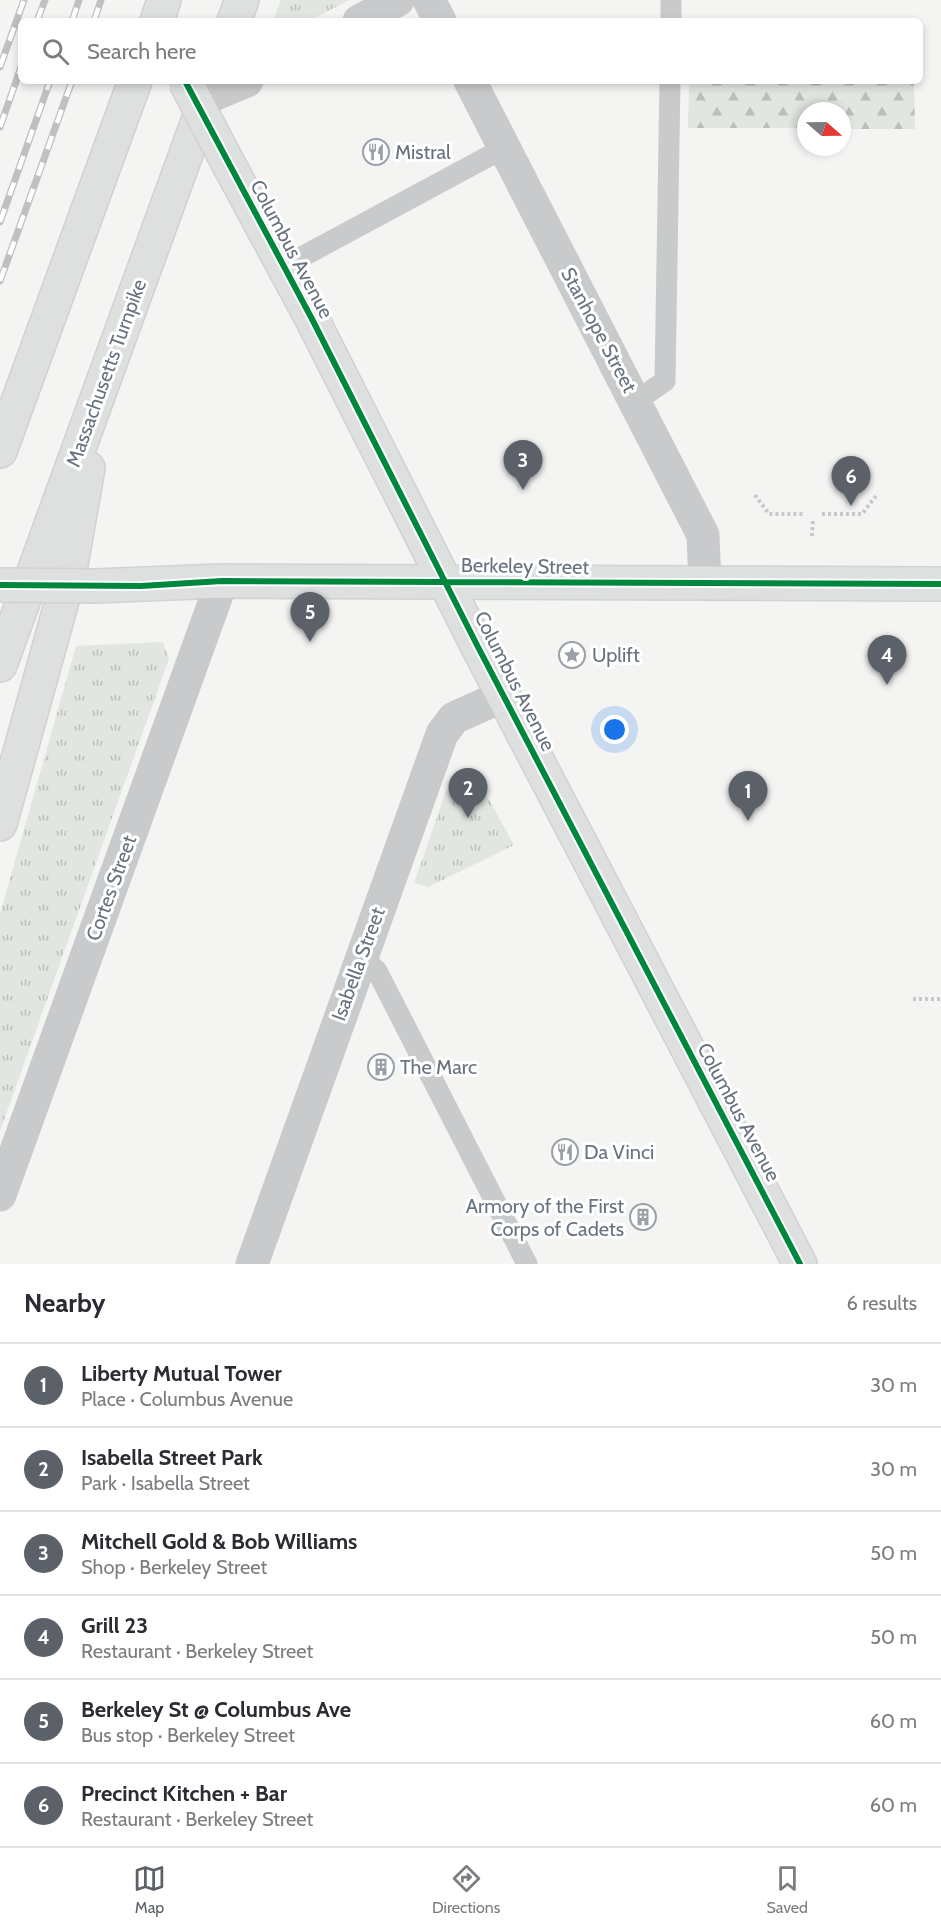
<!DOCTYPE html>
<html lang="en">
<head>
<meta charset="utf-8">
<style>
  body { margin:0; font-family:Cabin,sans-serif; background:#f2f2f3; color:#2b2b33 }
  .compass { position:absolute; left:797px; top:102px; width:54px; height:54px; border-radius:50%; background:#fff; box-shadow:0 3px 9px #0003; rotate:110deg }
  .you { position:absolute; left:615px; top:730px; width:21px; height:21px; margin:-15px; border:4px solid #fff; border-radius:50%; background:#1a73e8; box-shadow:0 0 0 9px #1a73e833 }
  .badge { display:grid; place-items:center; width:39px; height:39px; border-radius:50%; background:#5c6068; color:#fff; font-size:20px; font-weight:700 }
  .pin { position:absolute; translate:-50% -50px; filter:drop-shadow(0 2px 3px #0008) }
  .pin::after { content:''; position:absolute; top:32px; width:21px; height:18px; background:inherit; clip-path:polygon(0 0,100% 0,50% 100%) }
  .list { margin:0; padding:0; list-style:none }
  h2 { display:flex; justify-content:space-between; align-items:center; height:78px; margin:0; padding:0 24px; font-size:26px }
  h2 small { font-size:20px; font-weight:400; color:#7c7c81 }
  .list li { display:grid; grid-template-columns:39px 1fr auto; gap:18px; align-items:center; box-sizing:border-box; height:84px; padding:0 24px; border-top:2px solid #e1e1e2 }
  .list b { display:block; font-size:22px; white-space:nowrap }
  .list p { margin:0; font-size:20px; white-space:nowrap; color:#7c7c81 }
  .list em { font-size:20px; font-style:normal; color:#7c7c81 }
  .icon { flex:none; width:33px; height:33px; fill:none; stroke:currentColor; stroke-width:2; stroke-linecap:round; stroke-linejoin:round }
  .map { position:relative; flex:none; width:941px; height:1264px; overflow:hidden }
  .search { position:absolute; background:#fff; box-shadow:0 3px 9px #0003; left:18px; right:18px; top:18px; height:66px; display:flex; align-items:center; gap:15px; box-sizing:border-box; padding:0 21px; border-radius:9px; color:#7c7c81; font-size:22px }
  .sheet { height:582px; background:#fff }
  nav { display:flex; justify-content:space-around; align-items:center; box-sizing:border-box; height:84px; border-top:2px solid #e1e1e2; background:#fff; font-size:16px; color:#7c7c81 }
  nav a { display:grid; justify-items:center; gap:3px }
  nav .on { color:#5c6068 }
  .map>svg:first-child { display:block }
  .grass { fill:url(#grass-tufts) }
  .forest { fill:url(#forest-firs) }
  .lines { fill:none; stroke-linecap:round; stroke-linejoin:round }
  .primary-casing { stroke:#d1d2d3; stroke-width:36 }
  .motorway-casing { stroke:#d1d1d1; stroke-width:36 }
  .path { stroke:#c7c8c8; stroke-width:4; stroke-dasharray:3 3; stroke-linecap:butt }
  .service { stroke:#c9cacb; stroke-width:21 }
  .minor { stroke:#c9cacb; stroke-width:33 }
  .tertiary { stroke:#c9cacb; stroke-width:33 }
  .primary { stroke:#dedfdf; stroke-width:33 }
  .motorway { stroke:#dedfdf; stroke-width:33 }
  .rail-casing { stroke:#bfc0c1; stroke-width:7 }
  .rail { stroke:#fff; stroke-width:4.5; stroke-dasharray:14; stroke-linecap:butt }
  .primary-bridge-casing { stroke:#d1d2d3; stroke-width:36; stroke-linecap:butt }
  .minor-bridge { stroke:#c9cacb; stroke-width:33 }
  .primary-bridge { stroke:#dedfdf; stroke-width:33 }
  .cycleway-casing { stroke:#fff; stroke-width:10 }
  .cycleway { stroke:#00873e; stroke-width:6 }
  .labels { text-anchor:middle; stroke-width:6; stroke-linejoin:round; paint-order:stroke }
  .poi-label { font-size:20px; fill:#687380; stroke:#fff; text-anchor:start }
  .street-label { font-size:20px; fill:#687380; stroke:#fff }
</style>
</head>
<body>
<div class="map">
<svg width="941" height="1264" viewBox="0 0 941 1264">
  <defs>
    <pattern id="grass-tufts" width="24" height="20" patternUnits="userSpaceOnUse" patternTransform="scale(1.5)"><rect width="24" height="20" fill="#e2e6e1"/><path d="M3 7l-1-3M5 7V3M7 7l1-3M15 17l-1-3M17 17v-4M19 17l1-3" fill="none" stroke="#bbbfbc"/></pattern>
    <pattern id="forest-firs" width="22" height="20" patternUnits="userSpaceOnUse" patternTransform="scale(1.5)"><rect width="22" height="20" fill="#e2e6e1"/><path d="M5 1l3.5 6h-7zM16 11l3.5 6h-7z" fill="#bbbfbc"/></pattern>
  </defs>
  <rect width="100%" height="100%" fill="#f4f4f3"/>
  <!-- grass -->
  <path class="grass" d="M281,0H349L309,21H273Z
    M163,642L169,659L0,1131V914L76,646Z
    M469,783L482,787L514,845L428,887L414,883L446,791L456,785Z"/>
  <!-- forest -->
  <path class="forest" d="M689,81H914L915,129H842V111H806V128H688Z"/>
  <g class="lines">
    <defs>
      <path id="primary" d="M228,163L312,319L478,647L800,1264
        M95,586L222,581L941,584"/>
      <path id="motorway" d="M157,21L164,0
        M234,21L242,0
        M0,451L135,81
        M0,665L209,91
        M0,824L69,576L88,468"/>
    </defs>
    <!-- primary casing -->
    <use href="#primary" class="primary-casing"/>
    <!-- motorway casing -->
    <use href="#motorway" class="motorway-casing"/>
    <!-- path -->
    <path class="path" d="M755,495L769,514H803
      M822,514H862L876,496
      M812,536L813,519
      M913,999H941"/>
    <!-- service -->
    <path class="service" d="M671,21V0
      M283,267L504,148
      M636,401L665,381L670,81
      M361,957L377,971L527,1264"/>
    <!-- minor -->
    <path class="minor" d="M429,0L440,21
      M359,21L398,0
      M470,81L703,535L705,584
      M252,1264L442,734L454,718L503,696"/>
    <!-- tertiary -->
    <path class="tertiary" d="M0,1195L222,581"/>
    <!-- primary -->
    <use href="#primary" class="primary"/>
    <!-- motorway -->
    <use href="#motorway" class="motorway"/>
    <defs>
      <path id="rail" d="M37,21L45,0
        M72,21L79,0
        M94,21L101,0
        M0,67L24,0
        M0,127L21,67
        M0,222L50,81
        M0,281L72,81"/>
    </defs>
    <!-- rail casing -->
    <use href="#rail" class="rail-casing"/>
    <!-- rail -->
    <use href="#rail" class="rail"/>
    <defs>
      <path id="primary-bridge" d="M185,81L228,163
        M0,585L95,586"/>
    </defs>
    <!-- primary-bridge casing -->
    <use href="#primary-bridge" class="primary-bridge-casing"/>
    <!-- minor-bridge -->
    <path class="minor-bridge" d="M196,102L247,81"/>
    <!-- primary-bridge -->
    <use href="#primary-bridge" class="primary-bridge"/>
    <defs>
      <path id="cycleway" d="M185,81L312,319L478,647L800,1264
        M0,585L141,586L222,581L941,584"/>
    </defs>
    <!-- cycleway casing -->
    <use href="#cycleway" class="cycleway-casing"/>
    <!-- cycleway -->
    <use href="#cycleway" class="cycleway"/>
  </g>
  <!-- icons -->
  <defs>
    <symbol id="restaurant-ring" viewBox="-11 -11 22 22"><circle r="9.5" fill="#fff" stroke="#99a0a8" stroke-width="1.5"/><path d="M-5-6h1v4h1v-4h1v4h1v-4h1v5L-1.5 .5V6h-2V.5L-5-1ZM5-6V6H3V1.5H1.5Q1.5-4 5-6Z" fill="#99a0a8"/></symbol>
    <symbol id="sight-ring" viewBox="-11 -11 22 22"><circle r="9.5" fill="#fff" stroke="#99a0a8" stroke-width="1.5"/><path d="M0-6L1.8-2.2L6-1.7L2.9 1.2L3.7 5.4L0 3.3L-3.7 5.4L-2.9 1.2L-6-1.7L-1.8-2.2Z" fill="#99a0a8"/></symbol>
    <symbol id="building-ring" viewBox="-11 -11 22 22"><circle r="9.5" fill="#fff" stroke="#99a0a8" stroke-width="1.5"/><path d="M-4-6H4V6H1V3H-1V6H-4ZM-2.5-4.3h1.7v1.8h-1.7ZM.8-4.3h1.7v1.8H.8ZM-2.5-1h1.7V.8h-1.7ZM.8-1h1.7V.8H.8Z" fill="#99a0a8"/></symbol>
  </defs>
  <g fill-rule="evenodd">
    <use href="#restaurant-ring" x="361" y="137" width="30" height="30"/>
    <use href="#sight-ring" x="557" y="640" width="30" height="30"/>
    <use href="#building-ring" x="366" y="1052" width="30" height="30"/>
    <use href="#restaurant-ring" x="550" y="1137" width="30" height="30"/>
    <use href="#building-ring" x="628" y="1202" width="30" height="30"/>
  </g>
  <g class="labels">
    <!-- poi labels -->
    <g class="poi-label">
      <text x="395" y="159">Mistral</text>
      <text x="592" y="662">Uplift</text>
      <text x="400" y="1074">The Marc</text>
      <text x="584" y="1159">Da Vinci</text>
      <text x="624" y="1213" text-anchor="end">Armory of the First<tspan x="624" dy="23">Corps of Cadets</tspan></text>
    </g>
    <!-- street labels -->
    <g class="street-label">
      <text transform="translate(292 249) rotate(62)" y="7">Columbus Avenue</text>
      <text transform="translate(599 330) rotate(62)" y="7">Stanhope Street</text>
      <text transform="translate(106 373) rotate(-70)" y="7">Massachusetts Turnpike</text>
      <text transform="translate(525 566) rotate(1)" y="7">Berkeley Street</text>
      <text transform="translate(515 681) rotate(63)" y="7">Columbus Avenue</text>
      <text transform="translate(111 888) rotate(-70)" y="7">Cortes Street</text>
      <text transform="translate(358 964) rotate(-70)" y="7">Isabella Street</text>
      <text transform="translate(739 1112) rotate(62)" y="7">Columbus Avenue</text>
    </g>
  </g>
</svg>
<svg class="compass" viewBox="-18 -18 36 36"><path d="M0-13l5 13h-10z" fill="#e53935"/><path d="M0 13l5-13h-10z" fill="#7c7c81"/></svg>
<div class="you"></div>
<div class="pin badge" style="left:748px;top:821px">1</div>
<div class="pin badge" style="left:468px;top:818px">2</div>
<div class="pin badge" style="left:523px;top:490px">3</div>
<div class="pin badge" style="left:887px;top:685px">4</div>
<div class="pin badge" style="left:310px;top:642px">5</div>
<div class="pin badge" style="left:851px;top:506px">6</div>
<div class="search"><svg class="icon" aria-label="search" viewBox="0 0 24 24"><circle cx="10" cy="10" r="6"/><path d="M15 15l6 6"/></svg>Search here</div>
</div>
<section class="sheet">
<h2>Nearby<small>6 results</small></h2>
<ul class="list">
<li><span class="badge">1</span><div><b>Liberty Mutual Tower</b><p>Place · Columbus Avenue</p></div><em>30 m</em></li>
<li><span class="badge">2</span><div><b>Isabella Street Park</b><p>Park · Isabella Street</p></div><em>30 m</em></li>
<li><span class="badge">3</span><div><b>Mitchell Gold &amp; Bob Williams</b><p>Shop · Berkeley Street</p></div><em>50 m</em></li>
<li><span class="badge">4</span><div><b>Grill 23</b><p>Restaurant · Berkeley Street</p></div><em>50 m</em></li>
<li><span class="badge">5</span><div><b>Berkeley St @ Columbus Ave</b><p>Bus stop · Berkeley Street</p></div><em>60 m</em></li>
<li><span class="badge">6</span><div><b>Precinct Kitchen + Bar</b><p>Restaurant · Berkeley Street</p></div><em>60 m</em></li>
</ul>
</section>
<nav>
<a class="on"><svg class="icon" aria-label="map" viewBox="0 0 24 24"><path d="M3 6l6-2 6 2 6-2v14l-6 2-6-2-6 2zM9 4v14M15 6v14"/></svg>Map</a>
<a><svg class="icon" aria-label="directions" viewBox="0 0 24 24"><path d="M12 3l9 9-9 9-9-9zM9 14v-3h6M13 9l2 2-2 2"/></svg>Directions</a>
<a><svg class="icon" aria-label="saved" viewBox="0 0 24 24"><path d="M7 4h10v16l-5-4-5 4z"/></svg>Saved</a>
</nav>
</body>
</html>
